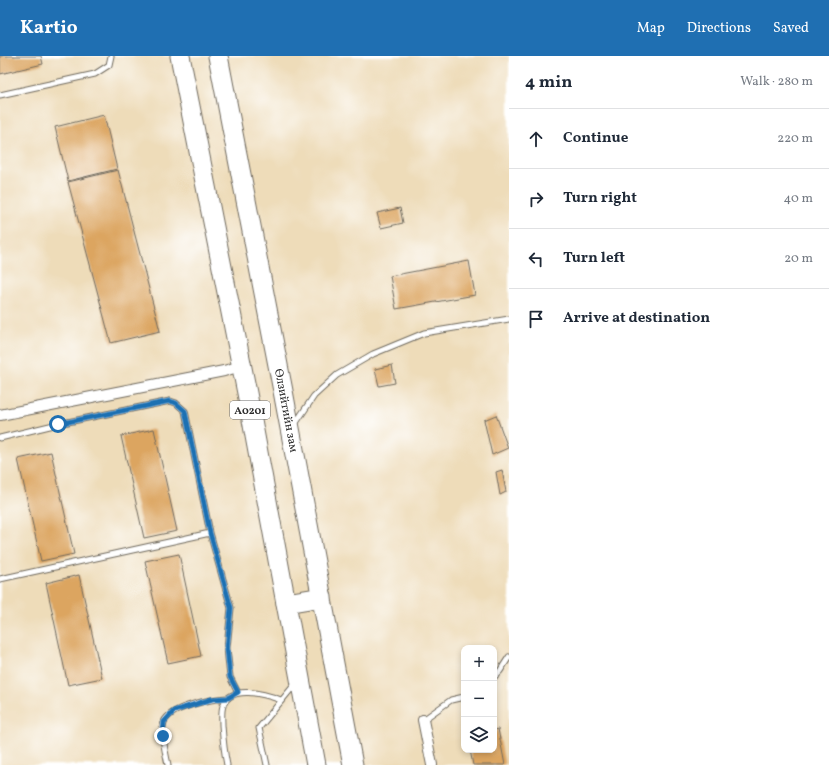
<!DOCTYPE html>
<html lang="en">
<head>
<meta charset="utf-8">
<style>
  body { margin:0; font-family:Vollkorn,serif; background:#f6f6f7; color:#1f2937 }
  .controls { position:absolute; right:12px; bottom:12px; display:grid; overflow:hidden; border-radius:8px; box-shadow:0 2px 6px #0003 }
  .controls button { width:36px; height:36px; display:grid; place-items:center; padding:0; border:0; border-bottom:1px solid #e0e1e3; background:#fff; color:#1f2937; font:20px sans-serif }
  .stop { position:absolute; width:12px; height:12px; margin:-9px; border:3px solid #1f6fb2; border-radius:50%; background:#fff }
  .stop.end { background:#1f6fb2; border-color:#fff; box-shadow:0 1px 4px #0008 }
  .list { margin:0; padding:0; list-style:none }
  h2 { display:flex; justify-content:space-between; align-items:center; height:52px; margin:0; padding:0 16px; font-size:17px }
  h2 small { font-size:13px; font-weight:400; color:#747a83 }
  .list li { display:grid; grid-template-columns:26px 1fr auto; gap:12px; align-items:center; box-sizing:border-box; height:60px; padding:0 16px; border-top:1px solid #e0e1e3 }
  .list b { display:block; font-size:15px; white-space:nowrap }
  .list em { font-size:13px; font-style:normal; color:#747a83 }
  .icon { flex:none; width:22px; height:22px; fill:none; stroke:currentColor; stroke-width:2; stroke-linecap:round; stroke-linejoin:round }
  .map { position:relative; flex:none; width:509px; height:709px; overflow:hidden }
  header { display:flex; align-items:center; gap:24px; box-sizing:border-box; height:56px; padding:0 20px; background:#1f6fb2; color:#fff }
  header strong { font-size:19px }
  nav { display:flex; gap:22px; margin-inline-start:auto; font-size:14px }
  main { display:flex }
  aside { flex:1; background:#fff }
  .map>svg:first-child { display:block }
  .building { fill:#dca561 }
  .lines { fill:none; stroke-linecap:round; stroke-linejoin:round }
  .lane-casing { stroke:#6f695d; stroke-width:7 }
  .street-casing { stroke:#6f695d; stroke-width:12 }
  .highway-casing { stroke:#6f695d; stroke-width:21 }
  .lane { stroke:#fff; stroke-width:5 }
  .street { stroke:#fff; stroke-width:10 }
  .highway { stroke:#fff; stroke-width:19 }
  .route { stroke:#1f6fb2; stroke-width:5 }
  .labels { text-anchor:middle; stroke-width:3; stroke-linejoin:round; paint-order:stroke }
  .shield { fill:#fff; stroke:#6b6b6b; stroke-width:1 }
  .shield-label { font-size:11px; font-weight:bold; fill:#2b2b2b }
  .street-label { font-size:12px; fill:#2b2b2b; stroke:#fff }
</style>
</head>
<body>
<header>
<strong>Kartio</strong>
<nav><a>Map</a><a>Directions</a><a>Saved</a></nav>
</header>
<main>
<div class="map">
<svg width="509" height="709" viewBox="0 0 509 709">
  <rect width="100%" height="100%" fill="#fff"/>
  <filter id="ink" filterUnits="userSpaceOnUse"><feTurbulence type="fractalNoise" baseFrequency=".025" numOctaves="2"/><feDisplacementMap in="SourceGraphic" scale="8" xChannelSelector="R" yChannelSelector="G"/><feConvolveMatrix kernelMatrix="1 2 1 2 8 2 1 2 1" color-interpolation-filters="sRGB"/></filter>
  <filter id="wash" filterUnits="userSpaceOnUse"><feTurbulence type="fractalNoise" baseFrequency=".012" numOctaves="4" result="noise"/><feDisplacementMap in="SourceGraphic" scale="16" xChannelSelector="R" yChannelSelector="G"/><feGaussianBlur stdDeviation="0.9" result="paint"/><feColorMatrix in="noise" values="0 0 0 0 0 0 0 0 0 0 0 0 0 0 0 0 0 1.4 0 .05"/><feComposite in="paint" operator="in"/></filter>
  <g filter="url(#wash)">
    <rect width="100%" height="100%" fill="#eedcb9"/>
    <g id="blocks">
      <!-- building -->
      <path class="building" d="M0,0H41L43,8L0,18Z
        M104,59L117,113L68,125L55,71Z
        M118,114L160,275L111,287L68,126Z
        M400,152L403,167L381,172L377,157Z
        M469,205L475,239L396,253L390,220Z
        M392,309L395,327L379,330L375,313Z
        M496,359L508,392L492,399L484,364Z
        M154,373L177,475L144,482L121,380Z
        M51,396L74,498L41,505L18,403Z
        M502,414L506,436L500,439L496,416Z
        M179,498L201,600L168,607L145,505Z
        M79,519L102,622L68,629L46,527Z
        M498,673L505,709H473L470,694H494V674Z"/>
    </g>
  </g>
  <g filter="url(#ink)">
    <use href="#blocks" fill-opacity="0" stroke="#6f695d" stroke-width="1"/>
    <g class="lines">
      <defs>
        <path id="lane" d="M0,39L95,18L109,9L111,0
          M295,368L314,340L337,319L373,298L424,277L509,263
          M0,382L58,368L170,345L176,347L185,355L210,477L231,552L227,592L230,621L238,637
          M0,523L210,477
          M494,621L500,615L509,601
          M423,664L451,644L464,641
          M168,709C166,698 160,677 164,666C171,650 212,643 228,642
          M227,709C224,695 223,684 222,669C222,663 221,655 223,650C230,628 265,638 281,644
          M267,709L259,672L296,627"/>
        <path id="street" d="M0,359L224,315L241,310
          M423,664L432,709"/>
        <g id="highway">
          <path d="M180,0L247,337L316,709"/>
          <path id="s1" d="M218,0L283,335L353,709"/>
          <path d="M286,547L322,541"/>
        </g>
      </defs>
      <!-- lane casing -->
      <use href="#lane" class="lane-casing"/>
      <!-- street casing -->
      <use href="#street" class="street-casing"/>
      <!-- highway casing -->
      <use href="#highway" class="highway-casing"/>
      <!-- lane -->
      <use href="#lane" class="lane"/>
      <!-- street -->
      <use href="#street" class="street"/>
      <!-- highway -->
      <use href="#highway" class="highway"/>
    </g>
  </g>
  <g class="lines" filter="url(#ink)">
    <!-- route -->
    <path class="route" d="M58,368L170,345L176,347L185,355L210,477L231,552L227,592L230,621L238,636L228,642L212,643L174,655L164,666L163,680"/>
  </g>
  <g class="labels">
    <!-- shield labels -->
    <rect class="shield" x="230" y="345" width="40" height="18" rx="3"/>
    <g class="shield-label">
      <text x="250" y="358">A0201</text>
    </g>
    <!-- street labels -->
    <g class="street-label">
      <text dy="4" stroke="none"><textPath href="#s1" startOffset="361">Өлзийтийн зам</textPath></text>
    </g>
  </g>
</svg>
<div class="controls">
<button>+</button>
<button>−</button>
<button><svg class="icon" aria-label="layers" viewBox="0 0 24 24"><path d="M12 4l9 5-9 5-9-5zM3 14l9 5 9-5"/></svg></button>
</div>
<div class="stop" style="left:58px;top:368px"></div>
<div class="stop end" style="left:163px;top:680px"></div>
</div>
<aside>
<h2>4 min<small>Walk · 280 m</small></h2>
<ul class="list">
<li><svg class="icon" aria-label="ahead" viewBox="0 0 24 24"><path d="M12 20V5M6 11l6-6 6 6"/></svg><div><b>Continue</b></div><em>220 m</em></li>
<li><svg class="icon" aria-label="right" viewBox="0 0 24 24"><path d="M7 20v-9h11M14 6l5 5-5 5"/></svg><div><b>Turn right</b></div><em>40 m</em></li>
<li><svg class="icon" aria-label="left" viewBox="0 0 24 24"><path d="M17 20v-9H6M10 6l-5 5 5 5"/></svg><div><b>Turn left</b></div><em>20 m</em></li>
<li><svg class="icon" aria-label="arrive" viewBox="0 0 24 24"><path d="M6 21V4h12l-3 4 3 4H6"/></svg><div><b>Arrive at destination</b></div></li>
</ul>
</aside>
</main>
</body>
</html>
